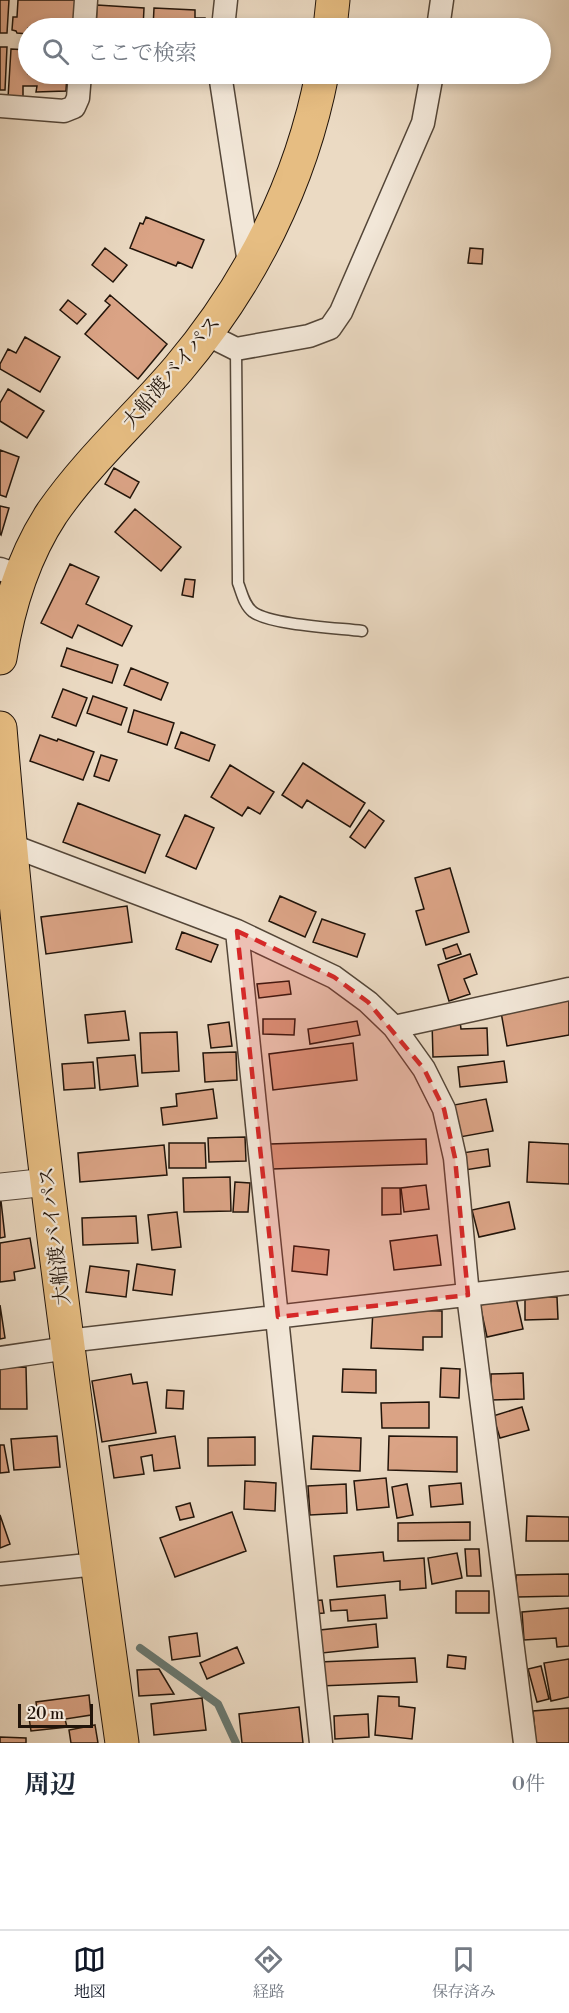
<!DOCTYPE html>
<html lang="ja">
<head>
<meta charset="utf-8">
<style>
  body { margin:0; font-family:"Libre Bodoni","Noto Serif JP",serif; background:#f6f6f7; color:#1f2937 }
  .scale { position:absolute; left:18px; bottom:15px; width:75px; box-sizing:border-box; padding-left:6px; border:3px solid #21140a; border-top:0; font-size:16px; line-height:21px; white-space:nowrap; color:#21140a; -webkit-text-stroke:4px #f2e7d8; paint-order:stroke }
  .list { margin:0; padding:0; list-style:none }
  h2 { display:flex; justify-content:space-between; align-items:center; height:78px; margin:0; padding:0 24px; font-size:26px }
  h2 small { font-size:20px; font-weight:400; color:#747a83 }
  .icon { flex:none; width:33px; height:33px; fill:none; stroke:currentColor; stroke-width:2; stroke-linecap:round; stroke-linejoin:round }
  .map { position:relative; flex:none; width:569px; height:1743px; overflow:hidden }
  .search { position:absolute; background:#fff; box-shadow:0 3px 9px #0003; left:18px; right:18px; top:18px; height:66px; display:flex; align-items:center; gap:15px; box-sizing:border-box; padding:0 21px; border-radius:33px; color:#747a83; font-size:22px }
  .sheet { height:186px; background:#fff }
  nav { display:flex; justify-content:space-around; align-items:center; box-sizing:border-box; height:84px; border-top:2px solid #e0e1e3; background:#fff; font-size:16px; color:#747a83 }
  nav a { display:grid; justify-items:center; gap:3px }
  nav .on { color:#111827 }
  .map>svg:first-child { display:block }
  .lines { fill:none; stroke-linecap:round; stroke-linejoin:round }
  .stream { stroke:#687871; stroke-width:8 }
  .building { fill:#daa385; stroke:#21140a; stroke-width:1.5 }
  .service-casing { stroke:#544638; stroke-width:13 }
  .minor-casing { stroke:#544638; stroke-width:25 }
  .tertiary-casing { stroke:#544638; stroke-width:29 }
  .trunk-casing { stroke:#21140a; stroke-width:35 }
  .service { stroke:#f2e7d8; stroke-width:10 }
  .minor { stroke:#f2e7d8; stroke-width:22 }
  .tertiary { stroke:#f2e7d8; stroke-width:27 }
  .trunk { stroke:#e6bd82; stroke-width:33 }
  .marked { fill:#d62828; fill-opacity:0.2; stroke:#d62828; stroke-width:4.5; stroke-dasharray:12 8; stroke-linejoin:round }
  .labels { text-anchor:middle; stroke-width:4.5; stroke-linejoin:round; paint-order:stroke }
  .street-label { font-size:20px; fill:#21140a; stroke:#f2e7d8 }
</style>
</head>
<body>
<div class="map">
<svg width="569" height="1743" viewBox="0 0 569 1743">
  <rect width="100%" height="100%" fill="#ebdac3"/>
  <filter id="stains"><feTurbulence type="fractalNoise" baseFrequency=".00333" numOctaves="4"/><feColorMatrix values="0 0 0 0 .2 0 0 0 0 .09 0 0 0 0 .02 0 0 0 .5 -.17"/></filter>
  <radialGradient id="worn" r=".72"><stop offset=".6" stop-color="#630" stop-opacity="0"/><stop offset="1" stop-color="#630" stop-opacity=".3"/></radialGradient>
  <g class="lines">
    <!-- stream -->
    <path class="stream" d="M140,1648L218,1704L236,1743"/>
  </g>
  <!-- building -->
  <path class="building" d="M0,0H9L7,33H0Z
    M18,0H76L74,28H28V34L17,33L16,31L12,30L13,17H17Z
    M97,5L144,8L143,28H96Z
    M154,8L195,10V18H205V28H153Z
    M0,47H7L5,90H0Z
    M11,49L28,50V74H67L66,91L36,92L37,86H23V99L8,98Z
    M146,217L204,240L192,268L178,262L176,266L130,248L140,223L143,224Z
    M105,248L127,265L113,282L92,265Z
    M470,248L483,249L482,264L468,263Z
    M110,295L167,344L138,379L85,334L110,305L105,301Z
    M68,300L86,314L77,324L60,310Z
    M25,337L60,357L40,392L0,369V364L8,349L16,353Z
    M8,389L44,411L27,438L0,421V403Z
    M0,450L19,457L6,497L0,495Z
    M114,468L139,482L130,498L105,484Z
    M0,506L9,508L1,535L0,534Z
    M135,509L181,547L161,571L115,532Z
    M70,564L99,577L86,604L132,626L122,646L78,625L72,638L41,623Z
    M185,579L195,580L193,597L182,595Z
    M67,648L118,665L112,683L61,666Z
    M131,668L168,683L161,700L124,685Z
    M63,689L87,698L76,726L52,717Z
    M93,696L127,708L121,725L87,713Z
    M134,710L174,723L167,745L128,732Z
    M181,732L215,745L209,761L175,748Z
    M40,735L57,741L58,739L94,752L83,780L30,761Z
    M101,755L117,760L109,781L94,776Z
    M303,763L365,803L350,827L307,800L302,808L282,795Z
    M230,765L274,792L260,814L248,807L242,816L211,797Z
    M78,803L160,835L145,873L63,842Z
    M369,810L384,821L365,848L350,837Z
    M185,815L214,828L196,869L166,856Z
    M450,868L469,932L426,945L416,911L424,909L415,878Z
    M280,896L316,912L305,937L269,921Z
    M127,906L132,942L46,954L41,917Z
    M322,919L365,934L357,957L313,942Z
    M182,932L218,945L211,962L176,949Z
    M457,944L461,954L446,959L443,949Z
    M470,954L477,974L464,979L470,994L449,1001L438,965Z
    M289,981L291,994L259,998L257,984Z
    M569,999V1035L507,1046L501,1012Z
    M125,1011L129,1040L88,1043L85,1015Z
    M263,1019H295L294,1035L263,1034Z
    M357,1021L360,1035L310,1044L308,1029Z
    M460,1021L461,1029L487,1028L488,1055L433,1057L432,1022Z
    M229,1022L232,1046L211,1048L208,1025Z
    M177,1032L179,1071L142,1073L140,1033Z
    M353,1043L357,1080L273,1090L269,1054Z
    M236,1052L237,1080L205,1082L203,1053Z
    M135,1055L138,1086L100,1090L97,1058Z
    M504,1061L507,1082L460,1087L458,1067Z
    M93,1062L95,1088L64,1090L62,1064Z
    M213,1089L217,1118L163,1125L161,1108L177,1106L176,1094Z
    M486,1099L493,1131L460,1137L454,1105Z
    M245,1137L246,1161L209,1162L208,1138Z
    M426,1139L427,1164L272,1169L270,1144Z
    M529,1142L569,1144V1184L527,1182Z
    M169,1143H205L206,1168H169Z
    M164,1145L167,1175L80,1182L78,1153Z
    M488,1149L490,1166L465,1170L462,1153Z
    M230,1177L231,1211L184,1212L183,1178Z
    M235,1182L250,1183L248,1212H233Z
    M426,1185L429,1209L404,1212L401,1188Z
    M382,1188H400L401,1214L382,1215Z
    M0,1192L5,1237L0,1238Z
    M509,1202L515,1229L479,1237L472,1210Z
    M177,1212L181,1247L152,1250L148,1215Z
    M136,1216L138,1243L83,1245L82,1218Z
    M437,1235L441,1265L394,1270L390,1241Z
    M30,1238L35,1268L14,1272L15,1280L0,1282V1243Z
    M294,1246L329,1250L327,1275L292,1271Z
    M137,1264L175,1270L172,1295L133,1290Z
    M90,1266L129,1271L126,1297L86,1292Z
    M525,1297H557L558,1319L525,1320Z
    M516,1298L523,1329L487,1337L480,1305Z
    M0,1305L5,1338L0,1339Z
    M373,1309L442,1311V1337H423V1350L371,1348Z
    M26,1367L27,1409H0V1368Z
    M441,1368L460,1369L459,1398L440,1397Z
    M343,1369L376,1370V1393L342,1392Z
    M523,1373L524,1399L491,1400V1374Z
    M131,1374L133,1384L147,1382L156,1433L102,1442L92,1381Z
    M167,1390L184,1391L183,1409L166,1408Z
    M429,1402V1428H382L381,1403Z
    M522,1407L529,1430L500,1438L493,1416Z
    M57,1436L60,1467L14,1470L11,1439Z
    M175,1436L180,1468L154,1471L152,1455L141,1457L144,1474L114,1478L109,1446Z
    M313,1436L361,1438L360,1471L311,1469Z
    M389,1436L457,1437V1472L388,1470Z
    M255,1437V1465L208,1466V1438Z
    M0,1445H4L9,1472L0,1473Z
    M386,1478L389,1507L357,1510L354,1481Z
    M245,1481L276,1483L275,1511L244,1509Z
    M461,1483L463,1504L431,1507L429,1486Z
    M346,1484L347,1513L310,1515L308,1486Z
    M407,1484L413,1515L397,1518L392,1487Z
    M190,1503L194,1517L180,1520L176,1507Z
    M232,1512L246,1551L175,1577L160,1538Z
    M0,1515L10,1544L0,1548Z
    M527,1516L569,1517V1541H526Z
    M470,1522V1540L398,1541V1523Z
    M465,1549H479L481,1576H467Z
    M383,1552L384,1561L424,1558L426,1588L400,1590V1581L337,1587L334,1556Z
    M457,1553L462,1578L432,1584L428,1558Z
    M569,1574V1596L517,1597L516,1575Z
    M456,1591H489V1613H456Z
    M385,1595L387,1618L348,1621L347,1610L331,1611L330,1600Z
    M322,1600L324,1613L312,1614L310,1601Z
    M569,1608V1646L557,1647L556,1638L524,1640L522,1612Z
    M376,1624L378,1647L322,1653L320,1630Z
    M197,1633L200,1656L172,1660L169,1637Z
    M237,1647L244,1663L207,1679L200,1663Z
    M448,1655L466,1657L465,1669L447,1667Z
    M415,1658L417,1682L320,1686L319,1662Z
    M569,1659V1697L551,1701L544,1663Z
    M541,1666L549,1699L537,1702L528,1669Z
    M159,1669L174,1694L139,1696L137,1670Z
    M89,1695L91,1715L65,1719L67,1727L31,1731L28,1711L37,1709L36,1702Z
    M378,1696L399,1697V1706L415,1708L412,1739L375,1735Z
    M202,1698L206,1730L154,1735L151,1704Z
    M299,1707L303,1743H242L239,1714Z
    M569,1708V1743H536L533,1711Z
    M368,1714L369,1737L335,1739L334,1716Z
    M95,1725L98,1743H71L69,1730Z
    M0,1737L26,1738V1743H0Z"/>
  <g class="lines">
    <defs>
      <path id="service" d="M236,349L238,583C242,593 244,605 253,612C271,625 337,628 362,631"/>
      <path id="minor" d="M84,28L86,0
        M223,28L226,0
        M438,28L442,0
        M220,74L250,270
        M0,106L64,111L74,107L78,98L80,74
        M206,334L236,349L309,336L330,328L341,312L423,123L432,74
        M0,569L20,576
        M0,846L10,845L237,931L334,977L368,1002L394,1027L424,1069L444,1109L455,1158L468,1295L525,1743
        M237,931L321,1743
        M394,1027L569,989
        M67,1341L569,1283
        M0,1358L68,1348
        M0,1574L97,1564"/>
      <path id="tertiary" d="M0,1187L48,1182"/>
      <path id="trunk" d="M330,28L333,0
        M0,658C8,607 23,557 52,513C88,461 137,417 178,369C250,284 301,183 322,74
        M0,728C28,1068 75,1406 122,1743"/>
    </defs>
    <!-- service casing -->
    <use href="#service" class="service-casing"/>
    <!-- minor casing -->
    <use href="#minor" class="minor-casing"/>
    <!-- tertiary casing -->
    <use href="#tertiary" class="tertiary-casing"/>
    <!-- trunk casing -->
    <use href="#trunk" class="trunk-casing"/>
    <!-- service -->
    <use href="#service" class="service"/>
    <!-- minor -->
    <use href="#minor" class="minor"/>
    <!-- tertiary -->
    <use href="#tertiary" class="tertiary"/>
    <!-- trunk -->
    <use href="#trunk" class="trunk"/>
  </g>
  <!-- marked area -->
  <path class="marked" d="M237,931L334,977L368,1002L424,1069L444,1109L455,1158L468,1295L278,1317Z"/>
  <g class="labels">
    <!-- street labels -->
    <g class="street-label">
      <text transform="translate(171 372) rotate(-50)" y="7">大船渡バイパス</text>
      <text transform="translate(54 1236) rotate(-97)" y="7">大船渡バイパス</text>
    </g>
  </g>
  <rect width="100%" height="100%" filter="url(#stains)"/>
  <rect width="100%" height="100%" fill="url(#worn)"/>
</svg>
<div class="scale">20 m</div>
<div class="search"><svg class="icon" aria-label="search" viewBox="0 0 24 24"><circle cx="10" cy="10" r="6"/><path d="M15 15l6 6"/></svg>ここで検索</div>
</div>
<section class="sheet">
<h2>周辺<small>0件</small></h2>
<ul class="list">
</ul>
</section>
<nav>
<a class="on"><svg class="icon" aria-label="map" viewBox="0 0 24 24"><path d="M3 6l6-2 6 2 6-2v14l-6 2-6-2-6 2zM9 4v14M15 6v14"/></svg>地図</a>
<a><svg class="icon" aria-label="directions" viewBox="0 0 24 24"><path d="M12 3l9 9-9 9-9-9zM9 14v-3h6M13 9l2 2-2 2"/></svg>経路</a>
<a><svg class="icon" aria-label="saved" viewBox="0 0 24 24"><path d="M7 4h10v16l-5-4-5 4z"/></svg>保存済み</a>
</nav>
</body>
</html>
